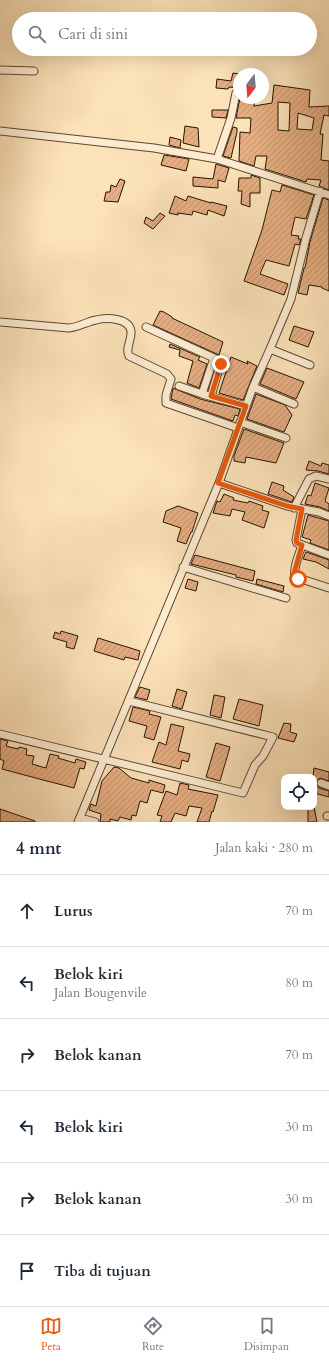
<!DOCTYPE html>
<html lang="id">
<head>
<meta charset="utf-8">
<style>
  body { margin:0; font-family:Cardo,serif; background:#f2f2f3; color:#1f2937 }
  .controls { position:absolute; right:12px; bottom:12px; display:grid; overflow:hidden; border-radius:8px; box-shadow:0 4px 16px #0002 }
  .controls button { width:36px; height:36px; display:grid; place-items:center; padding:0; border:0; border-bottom:1px solid #e0e1e3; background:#fff; color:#1f2937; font:20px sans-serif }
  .compass { position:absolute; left:233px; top:68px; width:36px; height:36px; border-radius:50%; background:#fff; box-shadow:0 4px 16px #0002; rotate:196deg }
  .stop { position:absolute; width:12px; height:12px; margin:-9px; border:3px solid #ea580c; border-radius:50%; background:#fff }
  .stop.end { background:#ea580c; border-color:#fff; box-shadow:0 1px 4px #0008 }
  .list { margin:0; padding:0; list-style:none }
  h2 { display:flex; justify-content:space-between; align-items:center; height:52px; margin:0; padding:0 16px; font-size:17px }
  h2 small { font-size:13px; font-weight:400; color:#747a83 }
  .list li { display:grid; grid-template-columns:26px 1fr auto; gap:12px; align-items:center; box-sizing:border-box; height:72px; padding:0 16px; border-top:1px solid #e0e1e3 }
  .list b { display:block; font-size:15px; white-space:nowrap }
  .list p { margin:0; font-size:13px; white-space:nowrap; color:#747a83 }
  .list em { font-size:13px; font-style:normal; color:#747a83 }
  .icon { flex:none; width:22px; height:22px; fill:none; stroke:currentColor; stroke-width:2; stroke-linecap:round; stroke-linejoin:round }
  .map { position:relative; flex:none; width:329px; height:822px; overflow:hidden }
  .search { position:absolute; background:#fff; box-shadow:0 4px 16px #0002; left:12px; right:12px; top:12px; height:44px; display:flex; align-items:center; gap:10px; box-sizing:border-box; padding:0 14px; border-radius:22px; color:#747a83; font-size:15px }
  .sheet { height:484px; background:#fff }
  nav { display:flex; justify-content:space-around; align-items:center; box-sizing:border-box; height:56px; border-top:1px solid #e0e1e3; background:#fff; font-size:11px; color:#747a83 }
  nav a { display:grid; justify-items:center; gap:2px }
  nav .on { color:#ea580c }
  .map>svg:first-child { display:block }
  .building { fill:url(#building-hatch); stroke:#261301; fill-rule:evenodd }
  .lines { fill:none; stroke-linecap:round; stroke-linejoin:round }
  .minor-casing { stroke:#5c472f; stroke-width:9 }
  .minor { stroke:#fdecd2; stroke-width:7 }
  .route { stroke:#ea580c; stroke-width:5 }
</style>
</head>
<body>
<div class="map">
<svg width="329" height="822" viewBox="0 0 329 822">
  <defs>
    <pattern id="building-hatch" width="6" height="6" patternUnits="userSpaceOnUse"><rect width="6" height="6" fill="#e6ae82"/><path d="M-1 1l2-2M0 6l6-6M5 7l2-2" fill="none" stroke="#c5956e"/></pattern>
  </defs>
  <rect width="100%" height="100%" fill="#fce2b9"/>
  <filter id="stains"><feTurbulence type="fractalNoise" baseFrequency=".005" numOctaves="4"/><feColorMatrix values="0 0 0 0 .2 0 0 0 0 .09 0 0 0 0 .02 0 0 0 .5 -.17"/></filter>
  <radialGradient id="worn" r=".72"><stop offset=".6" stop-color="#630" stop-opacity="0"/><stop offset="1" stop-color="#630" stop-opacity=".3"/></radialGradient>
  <!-- building -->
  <path class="building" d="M233,73L239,74V88L229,87L228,89L216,88L217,79L231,81Z
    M274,85L310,90L309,107L329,106V116L324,115L320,134H323L321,160L329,161V190L319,186L321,180L307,179L306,182L265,169L267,156H256L254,166L239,161L240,132L250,133L251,118H236L240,98H255L254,106L272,103ZM278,102L290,103L289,131L278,130ZM298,113L314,118L312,130L297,129Z
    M212,110H228L226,118L212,117Z
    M185,126L198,128L199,147L183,143Z
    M233,127L237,128V132L231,158L223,156Z
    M170,137L181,140L180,148L169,145Z
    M164,155L189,159L186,171L161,165Z
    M216,164L229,168L225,182L218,180V188L193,186V177L213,179Z
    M251,175L260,178V193H250V207L241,204L242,191H238L239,178H251Z
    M120,179L125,181L118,202L104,201L106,192H110L111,185L116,187Z
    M282,185L314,195L306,219L295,217L291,235L299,236L298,239H301L299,245L295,244L289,266L266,260L260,274L288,284L284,295L244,281L262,230L272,190L280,192Z
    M175,196L186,201L188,196L211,203V202L227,206L224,216L208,210L207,215L193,211L192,215L178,213V215L169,213Z
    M323,198L329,200V291L322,288V287L309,285L307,295L298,293L304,268H305L310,242Z
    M160,213L165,216L153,229L144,223L146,217L153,221Z
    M160,311L164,312L172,317V318L223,342L219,355L153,325Z
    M294,326L314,332L308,347L289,340Z
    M170,344L200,357L198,360L207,364L199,388L187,383L193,361L179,356L180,350L169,347Z
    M231,357L248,364L247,361L257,366L243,400L219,393Z
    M267,368L304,382L296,399L260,384Z
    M173,388L200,399L240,409L238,416L235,415L233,421L171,399Z
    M256,394L285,405L292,415L284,432L247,419Z
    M244,429L284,443L276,463L246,457L245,463L234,461V456Z
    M309,461L321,466L322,463L329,465V474L318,471L306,470Z
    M272,482L284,486L283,490L294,497L292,502L268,494Z
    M315,483L329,488L325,501L329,504V511L320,507L305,504L308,495L311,496Z
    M224,494L234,498L233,500L248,503L249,501L263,506L262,510L269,512L264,528L242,520L245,512L232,509L230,516L213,513L217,501L220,502Z
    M178,506L198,513L192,532H191L186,544L177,541L181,528L163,522L166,511Z
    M308,515L329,521V550L310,543L311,540L302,537Z
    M306,552L329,560V569L316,562L303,559Z
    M195,555L255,571L253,581L236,577V575L191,564Z
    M188,579L198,582L196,591L185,588Z
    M257,579L284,586L283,592L256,584Z
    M61,631L78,636L74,649L66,647L67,642L53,638L55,632L60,634Z
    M98,638L140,651L138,660L125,657L124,660L94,651Z
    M140,687L150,690L147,700L135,697Z
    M177,689L187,692L182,709L172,706Z
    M214,695L225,697L221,718L210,715Z
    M239,699L263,705L259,726L233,719Z
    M133,707L150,711L149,714L161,717L154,740L144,737L147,726L129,721Z
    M284,723L291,724L290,732L297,734L294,742L278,738Z
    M171,724L184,727L178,751L190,754L188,762L182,760L180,769L152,762L159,742L166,745Z
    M0,739L8,741L6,746L18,749L19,747L27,749L26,755L34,756L32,764L46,768L50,754L59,756L58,758L75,763L76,759L86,762L84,769L80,768L74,788L43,780L2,769L4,761L0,759Z
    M216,743L230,747L220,781L206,777Z
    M114,767L119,768L131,778L149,783V780L165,785L163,793L151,790L147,803L140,801L136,816L132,815L131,820L120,817L118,821L110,819V822H100L101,814L89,810L91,804L96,806L102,781Z
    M314,768L329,772V781L320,778L316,781V783L319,788L329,791V797L314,793V777H313Z
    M180,783L189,785L188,789L218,795L213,812L212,811L209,822H197L202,808L189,806L186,816L175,813L171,822H160L162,816L157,815L166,791L177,795Z
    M308,807H314L317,822H308Z
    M0,809L35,821V822H0Z"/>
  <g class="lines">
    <defs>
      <path id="minor" d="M0,70L34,71
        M0,131L154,148L217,159L329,195
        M217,159L231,118L236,93
        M0,322L69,328C79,327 86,322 96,320C107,317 129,318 131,331C132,340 125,348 129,356L167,374L171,379L166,395V403L238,428
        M146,327L214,358L202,394L246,406
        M270,349L310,365
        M179,386L202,394
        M253,387L294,404
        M211,396L221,362V361L214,358
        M240,422L286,438
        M219,483L287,506L319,512L329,516
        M294,508L309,479L316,476L329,479
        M302,509L296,540L297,543L329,555
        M302,545C299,555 293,567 295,577L329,588
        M183,567L286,598
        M0,734L243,793L255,765L263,756L273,737L129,701
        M321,783L329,786
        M327,816H329
        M80,818L95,822
        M78,822L219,483L253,387L270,349L291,299L306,238L320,191"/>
    </defs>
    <!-- minor casing -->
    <use href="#minor" class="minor-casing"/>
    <!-- minor -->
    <use href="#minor" class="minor"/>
  </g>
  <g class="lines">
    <!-- route -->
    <path class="route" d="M221,364L211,396L246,406L218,483L287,506L302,509L296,540L297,543L302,545L294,573L295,577L298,579"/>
  </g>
  <rect width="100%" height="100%" filter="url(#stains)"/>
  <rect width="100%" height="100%" fill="url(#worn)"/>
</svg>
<div class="controls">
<button><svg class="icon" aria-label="locate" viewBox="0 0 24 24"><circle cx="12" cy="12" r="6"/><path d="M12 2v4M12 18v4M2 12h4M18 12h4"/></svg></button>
</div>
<svg class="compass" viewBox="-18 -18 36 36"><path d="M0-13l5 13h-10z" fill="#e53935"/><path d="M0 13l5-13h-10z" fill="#747a83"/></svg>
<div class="stop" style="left:298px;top:579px"></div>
<div class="stop end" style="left:221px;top:364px"></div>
<div class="search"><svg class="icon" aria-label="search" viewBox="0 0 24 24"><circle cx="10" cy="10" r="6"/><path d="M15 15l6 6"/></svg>Cari di sini</div>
</div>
<section class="sheet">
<h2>4 mnt<small>Jalan kaki · 280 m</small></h2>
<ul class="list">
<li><svg class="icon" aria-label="ahead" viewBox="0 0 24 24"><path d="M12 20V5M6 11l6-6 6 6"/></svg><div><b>Lurus</b></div><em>70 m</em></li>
<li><svg class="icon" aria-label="left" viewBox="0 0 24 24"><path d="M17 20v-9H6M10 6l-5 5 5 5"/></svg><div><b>Belok kiri</b><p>Jalan Bougenvile</p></div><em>80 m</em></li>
<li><svg class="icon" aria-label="right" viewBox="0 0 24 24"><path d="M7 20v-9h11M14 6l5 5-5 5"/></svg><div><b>Belok kanan</b></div><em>70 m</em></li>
<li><svg class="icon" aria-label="left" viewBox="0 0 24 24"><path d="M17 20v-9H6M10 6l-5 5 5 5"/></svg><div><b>Belok kiri</b></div><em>30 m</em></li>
<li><svg class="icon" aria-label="right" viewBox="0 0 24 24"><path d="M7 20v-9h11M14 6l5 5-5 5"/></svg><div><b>Belok kanan</b></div><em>30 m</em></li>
<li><svg class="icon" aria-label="arrive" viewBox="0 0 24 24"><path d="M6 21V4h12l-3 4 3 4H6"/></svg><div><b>Tiba di tujuan</b></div></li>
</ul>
</section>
<nav>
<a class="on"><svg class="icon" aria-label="map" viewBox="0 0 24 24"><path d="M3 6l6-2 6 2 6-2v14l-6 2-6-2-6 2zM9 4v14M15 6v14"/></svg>Peta</a>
<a><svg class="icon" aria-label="directions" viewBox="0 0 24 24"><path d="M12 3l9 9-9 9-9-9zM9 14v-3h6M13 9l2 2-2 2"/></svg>Rute</a>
<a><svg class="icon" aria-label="saved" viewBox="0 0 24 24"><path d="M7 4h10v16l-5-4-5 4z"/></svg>Disimpan</a>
</nav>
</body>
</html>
